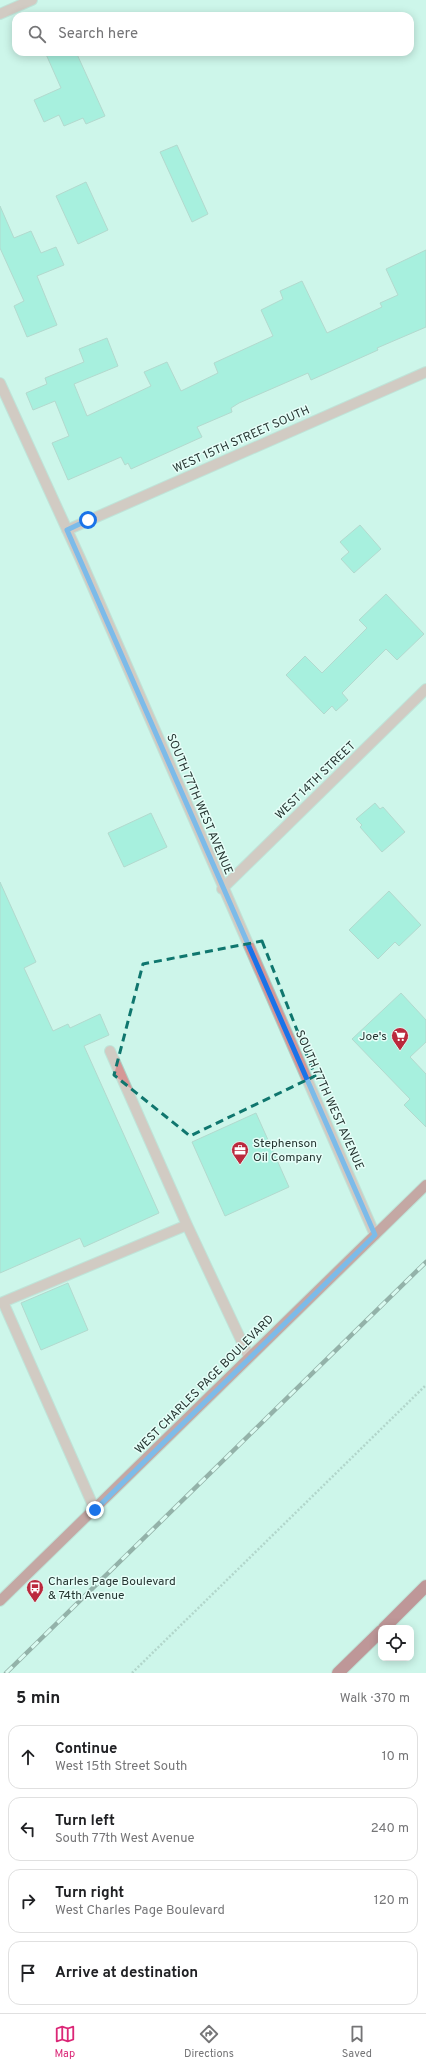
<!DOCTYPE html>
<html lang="en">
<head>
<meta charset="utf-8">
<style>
  body { margin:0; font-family:Overpass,sans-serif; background:#f2f2f2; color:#202124 }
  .controls { position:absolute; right:12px; bottom:12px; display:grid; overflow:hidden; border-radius:8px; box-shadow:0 2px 10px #0003 }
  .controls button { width:36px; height:36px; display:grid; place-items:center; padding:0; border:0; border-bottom:1px solid #e0e0e0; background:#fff; color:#202124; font:20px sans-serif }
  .stop { position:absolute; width:12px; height:12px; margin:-9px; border:3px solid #1a73e8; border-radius:50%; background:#fff }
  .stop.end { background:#1a73e8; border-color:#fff; box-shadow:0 1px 4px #0008 }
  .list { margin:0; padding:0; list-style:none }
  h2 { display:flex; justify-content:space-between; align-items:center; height:52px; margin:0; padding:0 16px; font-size:17px }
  h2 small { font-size:13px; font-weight:400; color:#757577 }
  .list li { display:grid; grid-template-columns:26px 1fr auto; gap:12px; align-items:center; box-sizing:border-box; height:64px; margin:0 8px 8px; padding:0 8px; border:1px solid #e0e0e0; border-radius:12px }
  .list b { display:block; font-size:15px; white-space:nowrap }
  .list p { margin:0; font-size:13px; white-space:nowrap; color:#757577 }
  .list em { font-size:13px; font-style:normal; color:#757577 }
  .icon { flex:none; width:22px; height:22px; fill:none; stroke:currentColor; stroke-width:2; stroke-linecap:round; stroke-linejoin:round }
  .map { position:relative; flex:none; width:426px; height:1673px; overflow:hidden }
  .search { position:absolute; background:#fff; box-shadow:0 2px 10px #0003; left:12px; right:12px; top:12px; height:44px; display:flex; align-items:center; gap:10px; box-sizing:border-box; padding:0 14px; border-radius:12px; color:#757577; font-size:15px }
  .sheet { height:340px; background:#fff }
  nav { display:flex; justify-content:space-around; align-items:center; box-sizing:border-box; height:56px; border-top:1px solid #e0e0e0; background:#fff; font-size:11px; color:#757577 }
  nav a { display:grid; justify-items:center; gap:2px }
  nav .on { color:#db2777 }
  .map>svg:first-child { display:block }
  .building { fill:#79e8d0; stroke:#90b7ad }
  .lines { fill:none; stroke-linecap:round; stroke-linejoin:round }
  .minor-casing { stroke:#accfc5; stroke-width:12 }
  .major-casing { stroke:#accfc5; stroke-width:12 }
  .highway-casing { stroke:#accfc5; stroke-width:14 }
  .path { stroke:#8fafa6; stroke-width:2.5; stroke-dasharray:2 2; stroke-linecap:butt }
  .minor { stroke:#d59796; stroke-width:10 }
  .major { stroke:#b84a50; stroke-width:10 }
  .highway { stroke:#ab2537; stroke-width:12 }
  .rail-casing { stroke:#4c615b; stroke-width:4.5 }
  .rail { stroke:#e6fef8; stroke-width:3; stroke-dasharray:9; stroke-linecap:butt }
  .route { stroke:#1a73e8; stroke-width:5 }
  .marked { fill:none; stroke:#0f766e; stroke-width:3; stroke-dasharray:8 5; stroke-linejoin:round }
  .labels { text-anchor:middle; stroke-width:3; stroke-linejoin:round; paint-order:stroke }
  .street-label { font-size:12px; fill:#263632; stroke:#e6fef8 }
  .poi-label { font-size:12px; fill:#263632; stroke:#e6fef8; text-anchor:start }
</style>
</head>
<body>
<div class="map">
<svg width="426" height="1673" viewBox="0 0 426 1673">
  <rect width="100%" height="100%" fill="#cdf5ea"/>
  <!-- building -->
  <path class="building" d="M45,52H76L105,116L86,124L83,118L64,126L59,115L44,122L34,100L61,88Z
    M177,145L208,214L192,222L160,152Z
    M86,182L108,230L78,244L56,196Z
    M0,206L14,238L31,231L41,253L56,247L64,265L37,276L57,325L27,337L14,306L24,301L0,248Z
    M426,250V327L377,348L378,350L311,380L308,373L239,403L231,408L232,412L197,427L202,437L131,469L128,463L125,465L121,457L68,480L52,443L69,436L55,401L33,410L26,393L47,384L45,378L84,362L79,349L107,338L118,366L74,384L87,416L151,386L144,372L167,362L181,391L218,373L214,363L273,336L261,310L283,299L280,291L302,281L327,333L382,307L380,303L398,295L386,269Z
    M360,525L381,549L354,573L341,559L349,552L340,542Z
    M386,594L424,634L397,660L386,649L342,693L348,700L336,711L332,706L324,714L286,675L305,656L322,673L367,628L359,620Z
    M375,803L380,809L383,807L405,832L382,852L360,827L362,825L356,819Z
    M151,813L167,847L124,867L108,833Z
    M0,882L36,962L24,968L53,1031L68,1024L70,1028L100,1014L109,1035L84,1046L159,1213L84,1247L80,1238L0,1273Z
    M389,891L421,925L399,946L395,942L378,959L349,930Z
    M401,993L426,1020V1042L410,1057L426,1074V1127L404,1105L410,1099L352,1039Z
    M256,1113L289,1187L225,1216L192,1142Z
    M68,1283L88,1330L41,1350L21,1303Z"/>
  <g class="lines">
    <defs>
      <path id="minor" d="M0,14L32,0
        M0,383L80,558L375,1235
        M67,530L426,372
        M222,889L426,689
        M110,1051L187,1225
        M95,1510L3,1302L187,1225L249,1357"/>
      <path id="major" d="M0,1601L426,1185"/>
      <path id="highway" d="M384,1628L426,1586
        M338,1673L381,1631"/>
    </defs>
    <!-- minor casing -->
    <use href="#minor" class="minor-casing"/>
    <!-- major casing -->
    <use href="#major" class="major-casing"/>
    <!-- highway casing -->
    <use href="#highway" class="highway-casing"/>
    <!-- path -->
    <path class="path" d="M132,1673L426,1385"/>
    <!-- minor -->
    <use href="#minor" class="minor"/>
    <!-- major -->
    <use href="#major" class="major"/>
    <!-- highway -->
    <use href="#highway" class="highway"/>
    <defs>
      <path id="rail" d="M6,1673L426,1262"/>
    </defs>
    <!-- rail casing -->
    <use href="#rail" class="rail-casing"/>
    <!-- rail -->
    <use href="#rail" class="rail"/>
  </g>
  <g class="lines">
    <!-- route -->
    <path class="route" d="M88,520L67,530L375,1235L95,1510"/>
  </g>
  <!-- marked area -->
  <path d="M0 0H426V1673H0ZM262,941L315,1076L190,1136L114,1075L143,964Z" fill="#cdf5ea" fill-opacity=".55" fill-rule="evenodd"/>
  <path class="marked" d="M262,941L315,1076L190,1136L114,1075L143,964Z"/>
  <!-- icons -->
  <defs>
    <symbol id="supermarket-pin" viewBox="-11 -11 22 30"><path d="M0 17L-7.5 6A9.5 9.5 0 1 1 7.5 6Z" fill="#bb293d" stroke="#e6fef8"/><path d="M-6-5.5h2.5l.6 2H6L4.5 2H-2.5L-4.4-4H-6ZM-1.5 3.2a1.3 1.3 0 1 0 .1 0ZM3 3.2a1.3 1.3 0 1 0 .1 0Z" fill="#fff"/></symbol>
    <symbol id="office-pin" viewBox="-11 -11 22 30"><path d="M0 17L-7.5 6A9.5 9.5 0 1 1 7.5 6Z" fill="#bb293d" stroke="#e6fef8"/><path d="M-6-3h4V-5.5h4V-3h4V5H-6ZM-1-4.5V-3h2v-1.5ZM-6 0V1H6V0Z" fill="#fff"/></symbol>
    <symbol id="bus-pin" viewBox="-11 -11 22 30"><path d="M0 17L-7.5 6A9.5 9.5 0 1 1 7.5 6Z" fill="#bb293d" stroke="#e6fef8"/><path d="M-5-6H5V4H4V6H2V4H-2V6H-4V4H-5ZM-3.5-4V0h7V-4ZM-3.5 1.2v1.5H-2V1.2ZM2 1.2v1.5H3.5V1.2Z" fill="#fff"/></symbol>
  </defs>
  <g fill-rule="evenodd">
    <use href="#supermarket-pin" x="390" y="1026" width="20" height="27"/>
    <use href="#office-pin" x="230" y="1140" width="20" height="27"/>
    <use href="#bus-pin" x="25" y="1578" width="20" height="27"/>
  </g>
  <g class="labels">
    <!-- street labels -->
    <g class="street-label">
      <text transform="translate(241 439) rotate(-24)" y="4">WEST 15TH STREET SOUTH</text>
      <text transform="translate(315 780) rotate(-44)" y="4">WEST 14TH STREET</text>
      <text transform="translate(200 804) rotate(67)" y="4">SOUTH 77TH WEST AVENUE</text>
      <text transform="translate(330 1100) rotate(66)" y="4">SOUTH 77TH WEST AVENUE</text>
      <text transform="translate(204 1384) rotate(-45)" y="4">WEST CHARLES PAGE BOULEVARD</text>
    </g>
    <!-- poi labels -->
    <g class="poi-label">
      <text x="387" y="1040" text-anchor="end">Joe's</text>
      <text x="253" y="1147">Stephenson<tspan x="253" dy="14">Oil Company</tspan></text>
      <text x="48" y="1585">Charles Page Boulevard<tspan x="48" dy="14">&amp; 74th Avenue</tspan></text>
    </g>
  </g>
</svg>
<div class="controls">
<button><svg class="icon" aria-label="locate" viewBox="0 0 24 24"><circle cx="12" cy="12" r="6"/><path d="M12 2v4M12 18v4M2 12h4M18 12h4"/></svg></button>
</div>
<div class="stop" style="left:88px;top:520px"></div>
<div class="stop end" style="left:95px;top:1510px"></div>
<div class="search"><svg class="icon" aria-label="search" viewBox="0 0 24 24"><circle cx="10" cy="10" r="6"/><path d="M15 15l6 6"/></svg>Search here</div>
</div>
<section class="sheet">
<h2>5 min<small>Walk · 370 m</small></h2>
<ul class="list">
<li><svg class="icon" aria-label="ahead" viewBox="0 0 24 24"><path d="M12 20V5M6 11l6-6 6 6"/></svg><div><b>Continue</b><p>West 15th Street South</p></div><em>10 m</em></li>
<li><svg class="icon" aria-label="left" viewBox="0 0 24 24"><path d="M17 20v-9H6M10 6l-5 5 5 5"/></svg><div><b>Turn left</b><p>South 77th West Avenue</p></div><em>240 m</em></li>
<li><svg class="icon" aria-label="right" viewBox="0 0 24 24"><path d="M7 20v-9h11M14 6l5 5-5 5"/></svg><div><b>Turn right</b><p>West Charles Page Boulevard</p></div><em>120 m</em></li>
<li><svg class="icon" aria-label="arrive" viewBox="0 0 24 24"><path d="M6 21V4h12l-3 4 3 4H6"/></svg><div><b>Arrive at destination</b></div></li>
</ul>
</section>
<nav>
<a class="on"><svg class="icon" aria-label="map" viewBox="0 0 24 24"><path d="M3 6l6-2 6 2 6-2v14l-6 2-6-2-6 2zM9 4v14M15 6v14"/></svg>Map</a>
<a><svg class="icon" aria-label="directions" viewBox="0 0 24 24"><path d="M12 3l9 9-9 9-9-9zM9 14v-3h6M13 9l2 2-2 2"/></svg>Directions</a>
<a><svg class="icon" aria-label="saved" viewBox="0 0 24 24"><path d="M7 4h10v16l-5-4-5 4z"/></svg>Saved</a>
</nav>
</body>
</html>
